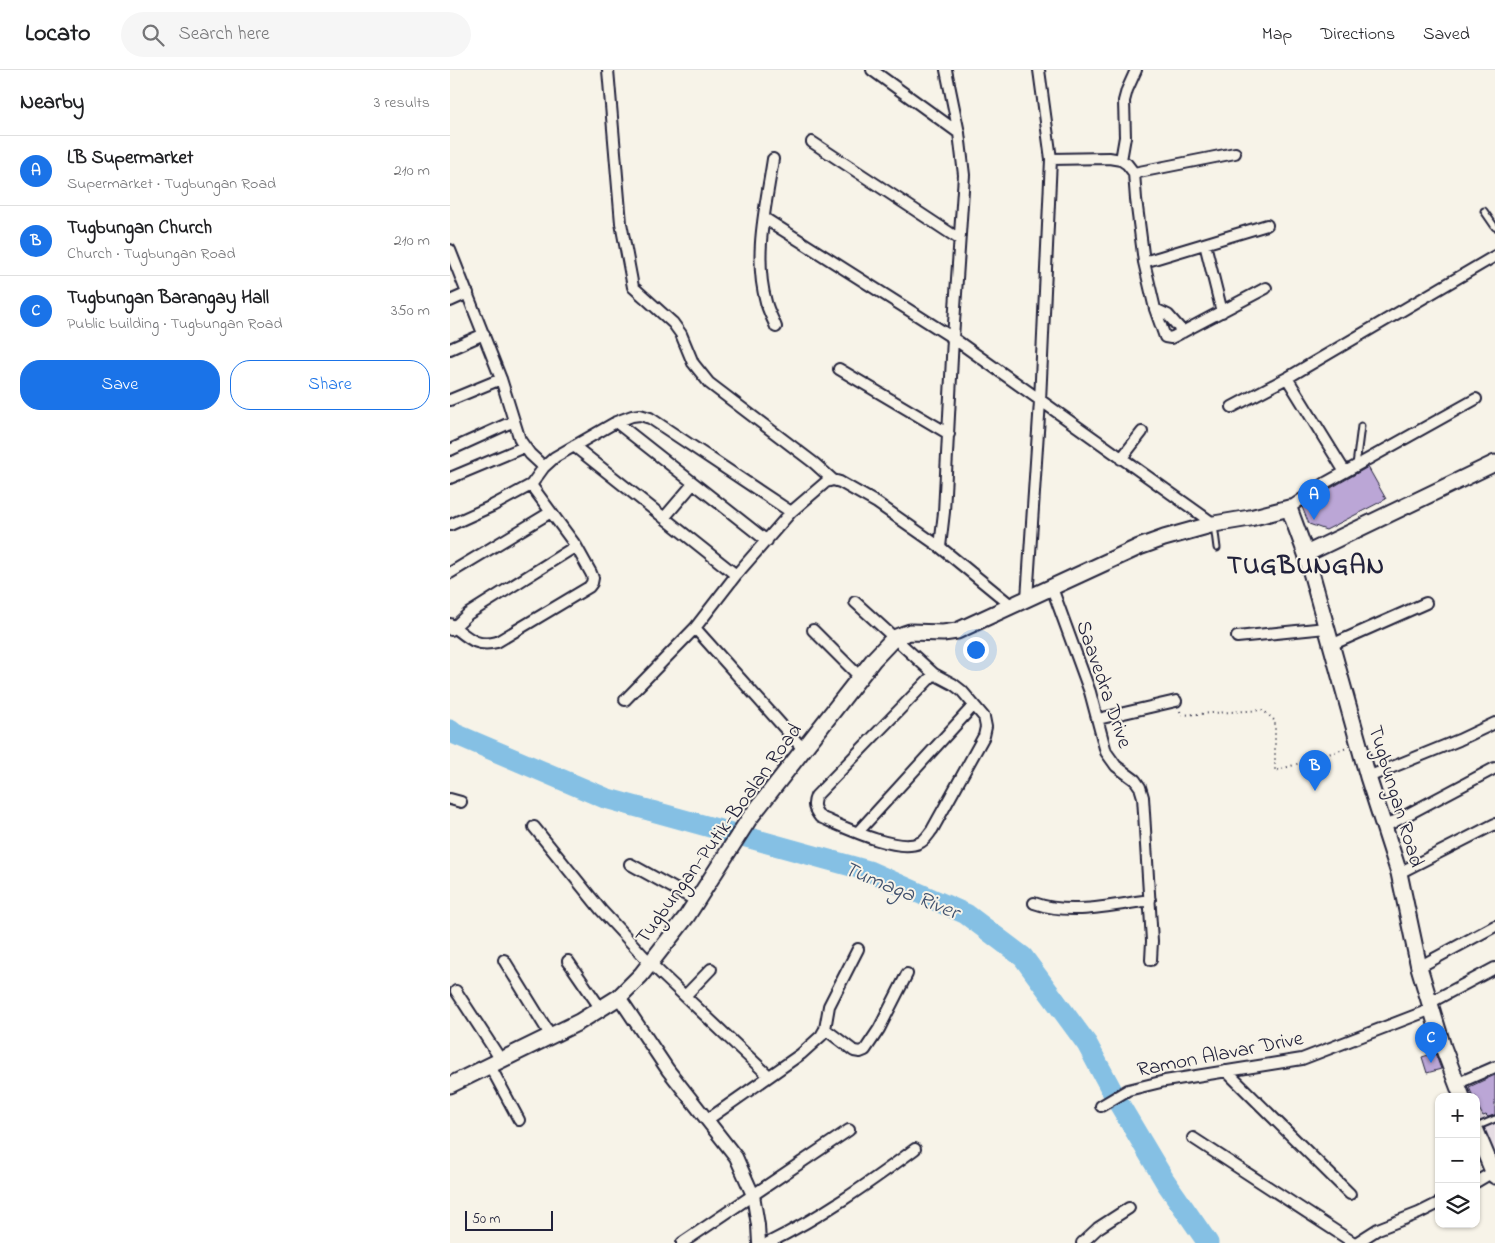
<!DOCTYPE html>
<html lang="en">
<head>
<meta charset="utf-8">
<style>
  body { margin:0; font-family:"Indie Flower",sans-serif; background:#f6f6f6; color:#202124 }
  .controls { position:absolute; right:15px; bottom:15px; display:grid; overflow:hidden; border-radius:10px; box-shadow:0 1px 4px #0004 }
  .controls button { width:45px; height:45px; display:grid; place-items:center; padding:0; border:0; border-bottom:1px solid #e0e0e0; background:#fff; color:#202124; font:25px sans-serif }
  .scale { position:absolute; left:15px; bottom:12px; width:88px; box-sizing:border-box; padding-left:5px; border:2px solid #22223b; border-top:0; font-size:14px; line-height:18px; white-space:nowrap; color:#22223b; -webkit-text-stroke:4px #f7f3e8; paint-order:stroke }
  .you { position:absolute; left:525px; top:579px; width:18px; height:18px; margin:-12px; border:4px solid #fff; border-radius:50%; background:#1a73e8; box-shadow:0 0 0 8px #1a73e833 }
  .badge { display:grid; place-items:center; width:32px; height:32px; border-radius:50%; background:#1a73e8; color:#fff; font-size:16px; font-weight:700 }
  .pin { position:absolute; translate:-50% -41px; filter:drop-shadow(0 1px 2px #0008) }
  .pin::after { content:''; position:absolute; top:26px; width:18px; height:15px; background:inherit; clip-path:polygon(0 0,100% 0,50% 100%) }
  .list { margin:0; padding:0; list-style:none }
  h2 { display:flex; justify-content:space-between; align-items:center; height:65px; margin:0; padding:0 20px; font-size:21px }
  h2 small { font-size:16px; font-weight:400; color:#757577 }
  .list li { display:grid; grid-template-columns:32px 1fr auto; gap:15px; align-items:center; box-sizing:border-box; height:70px; padding:0 20px; border-top:1px solid #e0e0e0 }
  .list b { display:block; font-size:19px; white-space:nowrap }
  .list p { margin:0; font-size:16px; white-space:nowrap; color:#757577 }
  .list em { font-size:16px; font-style:normal; color:#757577 }
  .actions { display:flex; gap:10px; padding:15px 20px }
  .actions a { flex:1; padding:11px 0; border:1px solid #1a73e8; border-radius:20px; text-align:center; font-size:18px; color:#1a73e8 }
  .actions .main { background:#1a73e8; color:#fff }
  .icon { flex:none; width:28px; height:28px; fill:none; stroke:currentColor; stroke-width:2; stroke-linecap:round; stroke-linejoin:round }
  .map { position:relative; flex:none; width:1045px; height:1173px; overflow:hidden }
  header { display:flex; align-items:center; gap:30px; box-sizing:border-box; height:70px; padding:0 25px; background:#fff; border-bottom:1px solid #e0e0e0 }
  header strong { font-size:24px }
  nav { display:flex; gap:28px; margin-inline-start:auto; font-size:18px }
  .search { width:350px; height:45px; background:#f6f6f6; display:flex; align-items:center; gap:12px; box-sizing:border-box; padding:0 18px; border-radius:28px; color:#757577; font-size:19px }
  main { display:flex }
  aside { flex:1; background:#fff }
  .map>svg:first-child { display:block }
  .built { fill:#e5dce3 }
  .lines { fill:none; stroke-linecap:round; stroke-linejoin:round }
  .river { stroke:#85c0e4; stroke-width:21 }
  .building { fill:#bba6d6; stroke:#22223b }
  .service-casing { stroke:#22223b; stroke-width:9 }
  .minor-casing { stroke:#22223b; stroke-width:14 }
  .tertiary-casing { stroke:#22223b; stroke-width:16 }
  .secondary-casing { stroke:#22223b; stroke-width:19 }
  .path { stroke:#22223b; stroke-width:2; stroke-dasharray:1 4; stroke-linecap:butt }
  .service { stroke:#f7f3e8; stroke-width:5 }
  .minor { stroke:#f7f3e8; stroke-width:10 }
  .tertiary { stroke:#f7f3e8; stroke-width:12 }
  .secondary { stroke:#f7f3e8; stroke-width:15 }
  .labels { text-anchor:middle; stroke-width:4; stroke-linejoin:round; paint-order:stroke }
  .street-label { font-size:21px; fill:#22223b; stroke:#f7f3e8 }
  .water-label { font-size:22px; font-style:italic; fill:#40516e; stroke:#f7f3e8 }
  .district-label { font-size:26px; font-weight:bold; letter-spacing:1px; fill:#22223b; stroke:#f7f3e8 }
</style>
</head>
<body>
<header>
<strong>Locato</strong>
<div class="search"><svg class="icon" aria-label="search" viewBox="0 0 24 24"><circle cx="10" cy="10" r="6"/><path d="M15 15l6 6"/></svg>Search here</div>
<nav><a>Map</a><a>Directions</a><a>Saved</a></nav>
</header>
<main>
<aside>
<h2>Nearby<small>3 results</small></h2>
<ul class="list">
<li><span class="badge">A</span><div><b>LB Supermarket</b><p>Supermarket · Tugbungan Road</p></div><em>210 m</em></li>
<li><span class="badge">B</span><div><b>Tugbungan Church</b><p>Church · Tugbungan Road</p></div><em>210 m</em></li>
<li><span class="badge">C</span><div><b>Tugbungan Barangay Hall</b><p>Public building · Tugbungan Road</p></div><em>350 m</em></li>
</ul>
<div class="actions"><a class="main">Save</a><a>Share</a></div>
</aside>
<div class="map">
<svg width="1045" height="1173" viewBox="0 0 1045 1173">
  <rect width="100%" height="100%" fill="#f7f3e8"/>
  <filter id="ink" filterUnits="userSpaceOnUse"><feTurbulence type="fractalNoise" baseFrequency=".02" numOctaves="2"/><feDisplacementMap in="SourceGraphic" scale="10" xChannelSelector="R" yChannelSelector="G"/><feConvolveMatrix kernelMatrix="1 2 1 2 8 2 1 2 1" color-interpolation-filters="sRGB"/></filter>
  <g filter="url(#ink)">
    <!-- built -->
    <path class="built" d="M1045,1003V1082L1026,1041V1027H1019L1015,1017Z"/>
    <g class="lines">
      <!-- river -->
      <path class="river" d="M0,660L5,664L155,728L419,801L516,844L573,887L637,974L668,1032L715,1111L758,1173"/>
    </g>
    <!-- building -->
    <path class="building" d="M918,397L936,429L876,460L859,454L852,437L881,418Z
      M985,983L991,999L977,1003L972,987Z
      M1045,1005V1045L1038,1047L1036,1045L1033,1046L1026,1033V1027H1023L1019,1017Z"/>
    <g class="lines">
      <defs>
        <path id="service" d="M1034,141L1045,157
          M906,395L911,356
          M764,455L767,478
          M1026,1057L1045,1049"/>
        <path id="minor" d="M158,0L171,153L183,217L223,253L231,264L243,293L259,313L364,393L383,410
          M422,0L509,63
          M362,72L509,169
          M323,89C316,136 303,185 316,232C318,241 323,249 326,257
          M601,89L659,88L671,90L677,94L684,103L686,129L694,192L705,239L715,267L721,268L725,266L816,218
          M671,90L675,67L674,31L677,20L686,0
          M684,103L785,83
          M314,148L503,268L764,454
          M755,174L772,242
          M0,180L51,309L70,370L80,384L94,397L105,387L166,352L182,346L190,345L200,348L341,442
          M694,192L817,155
          M0,231L18,223
          M705,239L718,245L733,262
          M0,279L34,264
          M389,299L499,364
          M837,308L895,402
          M0,330L51,309
          M782,337L837,308L1045,186
          M166,352L317,471
          M124,376L286,505
          M0,380L64,351
          M671,389L692,362
          M0,408L74,377
          M839,438L877,412L1026,329
          M214,448L243,414
          M0,455L42,436L81,415
          M490,477L494,442L503,268L514,105L509,63L496,0
          M0,503L101,442
          M602,518L640,622L656,682L666,696L685,710L690,717L693,727L702,871L701,890
          M577,529L590,331L601,89L589,0
          M405,532L484,604L503,614L512,621L534,647L536,657L534,666L482,760C478,765 475,771 469,773C446,783 392,756 370,747C364,739 362,735 366,726L484,604
          M0,554C17,566 25,578 47,572L139,517L142,513L143,508L141,503L126,476L81,415L94,397
          M245,558L286,505L341,442L376,412L383,410L390,412L427,433L490,477L562,536
          M1,560L18,544L126,476
          M363,560L410,607
          M787,567L876,558
          M881,575L976,533
          M175,630L245,558L353,679
          M648,649L726,631
          M918,707L1009,670L1045,653
          M0,729L11,732
          M84,757L151,840L200,893L319,1006
          M934,757L1045,698
          M408,762L524,635
          M180,794L247,831
          M949,803L1045,754
          M584,833C620,846 663,835 700,830
          M54,890L101,966
          M118,891L151,939
          M969,897L1045,856
          M6,921L51,990
          M235,926L261,899
          M981,932L1045,898
          M375,959L379,936L408,879
          M40,996L69,1050
          M776,1001L900,1124
          M1006,1014L1045,997
          M651,1036L678,1020L715,1011L852,989L982,939
          M257,1050L351,984L371,966L375,959L404,981L410,982L415,980L429,959L457,904
          M743,1068L904,1173
          M1026,1112L1043,1102
          M232,1173L399,1060
          M318,1173C371,1147 418,1114 465,1079
          M632,1173L648,1158L679,1138
          M906,1173L928,1159L969,1143L989,1133"/>
        <path id="tertiary" d="M169,927L218,1000L286,1087L303,1125L308,1155L309,1173"/>
        <path id="secondary" d="M856,484L1045,393
          M0,1015L129,952L169,927L191,905L237,846L299,749L424,589L444,568L454,564L460,562L493,563L507,561L689,477L714,468L764,454L800,448L839,438L856,484L918,707L949,803L969,897L993,977L1012,1027
          M1026,1061L1045,1106"/>
      </defs>
      <!-- service casing -->
      <use href="#service" class="service-casing"/>
      <!-- minor casing -->
      <use href="#minor" class="minor-casing"/>
      <!-- tertiary casing -->
      <use href="#tertiary" class="tertiary-casing"/>
      <!-- secondary casing -->
      <use href="#secondary" class="secondary-casing"/>
      <!-- path -->
      <path class="path" d="M730,641L731,645L813,640L825,651V701L897,678"/>
      <!-- service -->
      <use href="#service" class="service"/>
      <!-- minor -->
      <use href="#minor" class="minor"/>
      <!-- tertiary -->
      <use href="#tertiary" class="tertiary"/>
      <!-- secondary -->
      <use href="#secondary" class="secondary"/>
    </g>
  </g>
  <g class="labels">
    <!-- street labels -->
    <g class="street-label">
      <text transform="translate(655 614) rotate(71)" y="7">Saavedra Drive</text>
      <text transform="translate(947 726) rotate(73)" y="7">Tugbungan Road</text>
      <text transform="translate(268 763) rotate(-54)" y="7">Tugbungan-Putik-Boalan Road</text>
      <text transform="translate(770 983) rotate(-11)" y="7">Ramon Alavar Drive</text>
    </g>
    <!-- water labels -->
    <g class="water-label">
      <text transform="translate(452 819) rotate(22)" y="8">Tumaga River</text>
    </g>
    <!-- district labels -->
    <g class="district-label">
      <text x="856" y="503">TUGBUNGAN</text>
    </g>
  </g>
</svg>
<div class="controls">
<button>+</button>
<button>−</button>
<button><svg class="icon" aria-label="layers" viewBox="0 0 24 24"><path d="M12 4l9 5-9 5-9-5zM3 14l9 5 9-5"/></svg></button>
</div>
<div class="scale">50 m</div>
<div class="you"></div>
<div class="pin badge" style="left:864px;top:450px">A</div>
<div class="pin badge" style="left:865px;top:721px">B</div>
<div class="pin badge" style="left:981px;top:993px">C</div>
</div>
</main>
</body>
</html>
